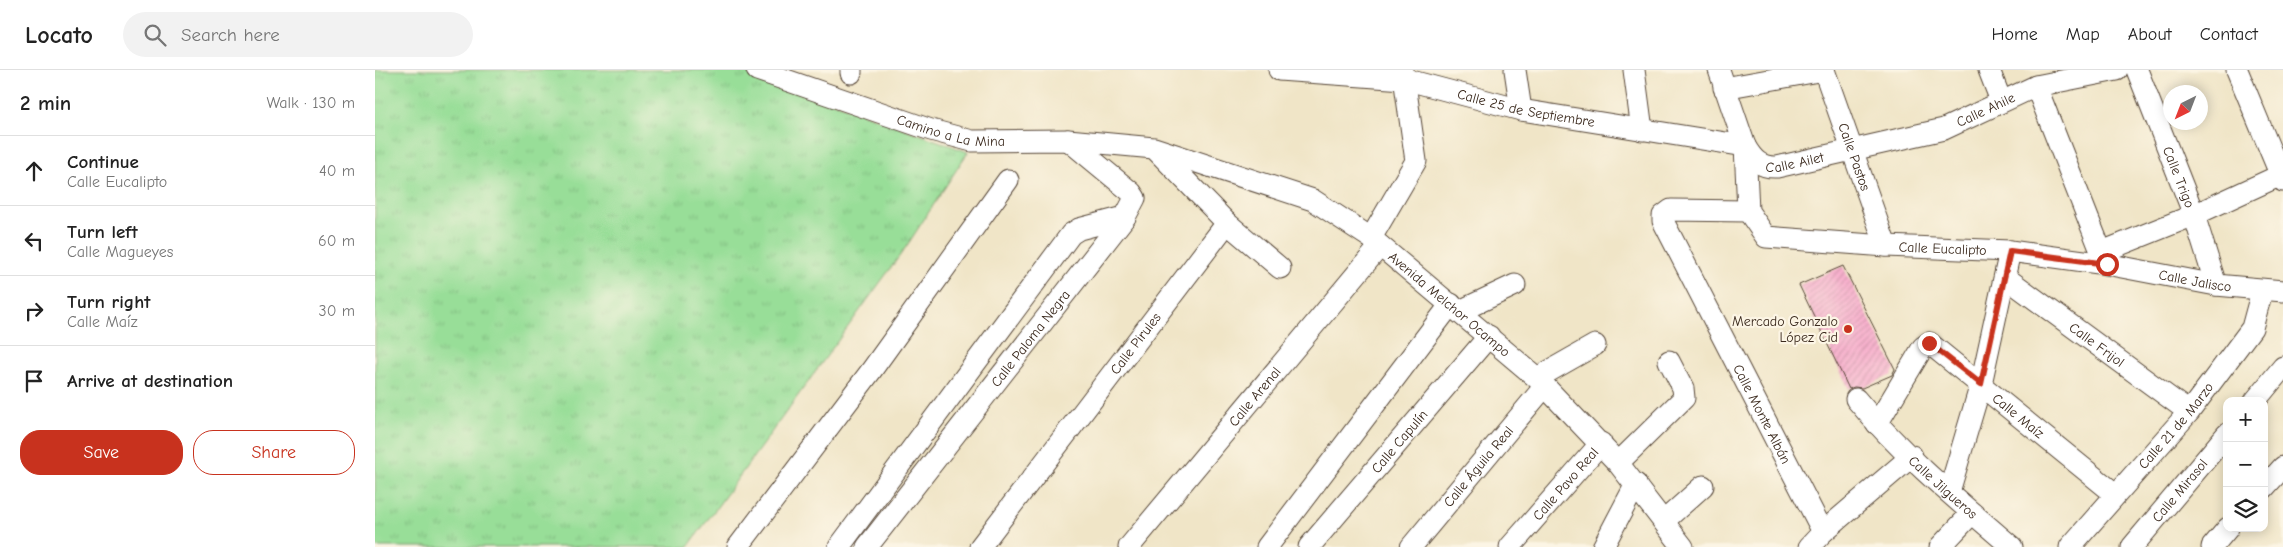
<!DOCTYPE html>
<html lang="en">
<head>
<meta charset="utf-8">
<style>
  body { margin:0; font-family:"Comic Neue",sans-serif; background:#f2f2f2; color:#222 }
  .controls { position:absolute; right:15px; bottom:15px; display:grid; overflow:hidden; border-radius:10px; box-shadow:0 2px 12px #0003 }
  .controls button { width:45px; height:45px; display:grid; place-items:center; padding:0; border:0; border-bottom:1px solid #e0e0e0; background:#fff; color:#222; font:25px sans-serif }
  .compass { position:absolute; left:1788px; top:15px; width:45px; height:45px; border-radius:50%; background:#fff; box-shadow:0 2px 12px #0003; rotate:222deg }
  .stop { position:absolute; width:15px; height:15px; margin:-11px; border:4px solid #c8321e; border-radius:50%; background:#fff }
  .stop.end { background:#c8321e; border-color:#fff; box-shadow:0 1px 5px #0008 }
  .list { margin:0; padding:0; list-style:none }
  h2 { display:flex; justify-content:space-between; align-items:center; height:65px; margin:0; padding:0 20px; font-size:21px }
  h2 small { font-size:16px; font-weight:400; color:#767676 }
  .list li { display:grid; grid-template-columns:32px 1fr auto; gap:15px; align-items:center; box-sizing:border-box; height:70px; padding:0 20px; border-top:1px solid #e0e0e0 }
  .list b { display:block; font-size:19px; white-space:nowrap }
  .list p { margin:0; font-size:16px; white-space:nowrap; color:#767676 }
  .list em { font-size:16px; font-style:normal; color:#767676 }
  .actions { display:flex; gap:10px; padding:15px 20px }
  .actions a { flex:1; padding:11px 0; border:1px solid #c8321e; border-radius:20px; text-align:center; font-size:18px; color:#c8321e }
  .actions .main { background:#c8321e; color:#fff }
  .icon { flex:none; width:28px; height:28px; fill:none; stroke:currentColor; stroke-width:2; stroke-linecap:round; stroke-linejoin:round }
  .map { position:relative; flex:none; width:1908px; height:477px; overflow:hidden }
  header { display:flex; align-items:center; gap:30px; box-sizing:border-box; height:70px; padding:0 25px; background:#fff; border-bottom:1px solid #e0e0e0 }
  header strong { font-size:24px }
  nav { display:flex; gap:28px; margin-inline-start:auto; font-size:18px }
  .search { width:350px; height:45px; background:#f2f2f2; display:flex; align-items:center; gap:12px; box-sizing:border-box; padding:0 18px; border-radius:28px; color:#767676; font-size:19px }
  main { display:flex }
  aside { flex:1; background:#fff }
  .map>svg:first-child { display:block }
  .grass { fill:url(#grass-tufts); stroke:#6a845b }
  .building { fill:url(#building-hatch) }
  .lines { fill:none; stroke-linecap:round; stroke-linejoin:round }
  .minor-casing { stroke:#564637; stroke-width:23 }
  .minor { stroke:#fff; stroke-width:21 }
  .route { stroke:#c8321e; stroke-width:6 }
  .poi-dot { fill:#c8321e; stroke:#fcf5e5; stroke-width:2 }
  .labels { text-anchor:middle; stroke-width:4.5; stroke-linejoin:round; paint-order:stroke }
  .street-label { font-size:14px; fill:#3b2a1e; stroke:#fcf5e5 }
  .poi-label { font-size:14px; fill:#3b2a1e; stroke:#fcf5e5; text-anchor:end }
</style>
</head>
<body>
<header>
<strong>Locato</strong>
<div class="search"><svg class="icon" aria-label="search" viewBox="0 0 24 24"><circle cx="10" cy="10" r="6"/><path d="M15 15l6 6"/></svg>Search here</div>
<nav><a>Home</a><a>Map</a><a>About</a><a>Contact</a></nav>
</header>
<main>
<aside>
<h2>2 min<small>Walk · 130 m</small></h2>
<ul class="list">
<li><svg class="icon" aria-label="ahead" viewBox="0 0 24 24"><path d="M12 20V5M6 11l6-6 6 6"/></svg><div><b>Continue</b><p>Calle Eucalipto</p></div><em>40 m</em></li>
<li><svg class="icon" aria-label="left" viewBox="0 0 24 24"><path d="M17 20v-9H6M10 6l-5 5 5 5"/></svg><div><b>Turn left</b><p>Calle Magueyes</p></div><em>60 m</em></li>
<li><svg class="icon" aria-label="right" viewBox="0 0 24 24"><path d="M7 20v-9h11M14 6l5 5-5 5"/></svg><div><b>Turn right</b><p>Calle Maíz</p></div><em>30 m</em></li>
<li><svg class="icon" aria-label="arrive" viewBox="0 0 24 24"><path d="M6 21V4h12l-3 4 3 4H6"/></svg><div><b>Arrive at destination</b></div></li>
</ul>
<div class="actions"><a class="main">Save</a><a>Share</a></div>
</aside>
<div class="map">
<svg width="1908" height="477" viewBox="0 0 1908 477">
  <defs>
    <pattern id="grass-tufts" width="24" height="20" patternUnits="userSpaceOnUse" patternTransform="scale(1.25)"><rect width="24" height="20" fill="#98de98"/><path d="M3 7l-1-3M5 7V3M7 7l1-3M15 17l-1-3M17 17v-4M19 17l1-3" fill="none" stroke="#84bf83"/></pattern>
    <pattern id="building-hatch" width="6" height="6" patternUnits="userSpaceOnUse" patternTransform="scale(1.25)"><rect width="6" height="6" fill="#f7a8ca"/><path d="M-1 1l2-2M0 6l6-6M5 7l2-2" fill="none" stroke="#c989a3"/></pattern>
  </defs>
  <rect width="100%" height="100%" fill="#fcf5e5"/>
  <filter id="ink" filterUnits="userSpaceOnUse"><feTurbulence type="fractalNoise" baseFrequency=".02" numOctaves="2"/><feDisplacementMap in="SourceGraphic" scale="10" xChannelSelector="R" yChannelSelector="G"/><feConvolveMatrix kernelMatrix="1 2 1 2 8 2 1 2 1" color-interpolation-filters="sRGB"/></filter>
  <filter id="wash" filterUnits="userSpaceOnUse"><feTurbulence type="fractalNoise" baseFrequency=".0096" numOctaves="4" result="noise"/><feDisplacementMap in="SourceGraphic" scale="20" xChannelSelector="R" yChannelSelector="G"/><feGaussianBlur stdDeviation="1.12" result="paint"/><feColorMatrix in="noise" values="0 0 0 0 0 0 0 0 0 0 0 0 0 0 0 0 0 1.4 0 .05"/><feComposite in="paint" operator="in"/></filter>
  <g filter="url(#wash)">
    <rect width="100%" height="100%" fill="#f0e5c7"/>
    <!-- grass -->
    <path class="grass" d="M0,0H368L593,82L531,177L313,477H0Z"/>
    <g id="blocks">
      <!-- building -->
      <path class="building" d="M1468,196L1520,299L1517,305L1487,318L1479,317L1474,319L1424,215Z"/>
    </g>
  </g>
  <g filter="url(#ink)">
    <use href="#blocks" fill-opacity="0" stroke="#564637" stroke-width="1"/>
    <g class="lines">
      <defs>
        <g id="minor">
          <path id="s1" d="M382,0L556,60L597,71L693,70L779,78L938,130L996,168L1162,308L1243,393L1308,477"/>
          <path id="s2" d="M904,0L1029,9L1146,40L1370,76"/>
          <path d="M1140,0L1146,40"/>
          <path d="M1259,0L1267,60"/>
          <path id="s3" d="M1344,0L1370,76L1373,141L1391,167L1511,176L1635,181L1731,194L1841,215L1908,221"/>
          <path id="s4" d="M1449,0L1511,176"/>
          <path d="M1614,0L1626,31"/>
          <path id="s5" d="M1762,0L1819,145L1841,215"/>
          <path d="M1862,0L1908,111"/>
          <path d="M476,3V0"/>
          <path d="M1661,16L1731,194"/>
          <path d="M1349,18L1449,0"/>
          <path id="s6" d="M1370,76C1378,90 1386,98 1402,97L1569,59L1661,16L1742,0"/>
          <path d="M781,80L852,153L905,198"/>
          <path id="s7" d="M1373,141L1296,140L1288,146V151L1448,462"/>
          <path d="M996,168L1041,91L1028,0"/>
          <path d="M1727,182L1819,145L1908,104"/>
          <path id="s8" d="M1630,207L1814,342"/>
          <path d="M1085,241L1140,215"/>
          <path d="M1162,308L1220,275"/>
          <path id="s9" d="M1481,329C1526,384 1583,431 1637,477"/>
          <path d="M1880,331L1908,297"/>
          <path id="s10" d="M1502,354L1548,277L1554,273L1740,424"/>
          <path d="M1243,393L1309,328L1308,318L1294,291"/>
          <path d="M1889,418L1908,397"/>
          <path d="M1574,422L1606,314L1635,181"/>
          <path d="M1289,451L1328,416"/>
          <path d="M363,477L496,301L633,110"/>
          <path d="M464,477L696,164L704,159L750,147"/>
          <path id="s11" d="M492,477L750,147L760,128L756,122L693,70"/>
          <path id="s12" d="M605,477L852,153"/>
          <path id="s13" d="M754,477L1005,176"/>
          <path d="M892,477L1076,234"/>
          <path id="s14" d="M934,477L1114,266"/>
          <path id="s15" d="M1036,477L1170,316"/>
          <path id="s16" d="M1135,477L1226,373"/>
          <path d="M1228,477L1261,414"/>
          <path d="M1434,477L1448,462L1537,386"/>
          <path d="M1565,477L1597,443"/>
          <path id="s17" d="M1695,477L1814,342L1877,258L1887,221"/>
          <path id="s18" d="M1757,477L1852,364"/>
          <path d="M1837,477L1853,458"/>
        </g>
      </defs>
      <!-- minor casing -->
      <use href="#minor" class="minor-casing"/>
      <!-- minor -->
      <use href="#minor" class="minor"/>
    </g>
  </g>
  <g class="lines" filter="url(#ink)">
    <!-- route -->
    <path class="route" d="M1554,273L1606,314L1635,181L1732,194"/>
  </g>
  <!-- markers -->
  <circle class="poi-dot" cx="1473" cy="259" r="5"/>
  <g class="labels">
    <!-- street labels -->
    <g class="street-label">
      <text dy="5" stroke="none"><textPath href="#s2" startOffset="251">Calle 25 de Septiembre</textPath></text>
      <text dy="5" stroke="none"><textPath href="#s6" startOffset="258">Calle Ahile</textPath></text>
      <text dy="5" stroke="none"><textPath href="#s1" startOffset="204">Camino a La Mina</textPath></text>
      <text dy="5" stroke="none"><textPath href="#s4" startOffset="92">Calle Pastos</textPath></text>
      <text dy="5" stroke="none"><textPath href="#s6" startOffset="59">Calle Ailet</textPath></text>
      <text dy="5" stroke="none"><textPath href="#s5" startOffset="115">Calle Trigo</textPath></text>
      <text dy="5" stroke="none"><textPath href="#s3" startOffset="354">Calle Eucalipto</textPath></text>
      <text dy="5" stroke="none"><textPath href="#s3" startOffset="609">Calle Jalisco</textPath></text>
      <text dy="5" stroke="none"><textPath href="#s1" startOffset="748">Avenida Melchor Ocampo</textPath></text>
      <text dy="5" stroke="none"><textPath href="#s11" startOffset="265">Calle Paloma Negra</textPath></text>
      <text dy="5" stroke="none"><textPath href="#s12" startOffset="256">Calle Pirules</textPath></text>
      <text dy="5" stroke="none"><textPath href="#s8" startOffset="114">Calle Frijol</textPath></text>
      <text dy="5" stroke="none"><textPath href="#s13" startOffset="196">Calle Arenal</textPath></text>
      <text dy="5" stroke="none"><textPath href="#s7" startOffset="309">Calle Monte Albán</textPath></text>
      <text dy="5" stroke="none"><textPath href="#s10" startOffset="212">Calle Maíz</textPath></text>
      <text dy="5" stroke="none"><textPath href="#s17" startOffset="161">Calle 21 de Marzo</textPath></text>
      <text dy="5" stroke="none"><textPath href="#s14" startOffset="139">Calle Capulín</textPath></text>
      <text dy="5" stroke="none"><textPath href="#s15" startOffset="105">Calle Águila Real</textPath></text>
      <text dy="5" stroke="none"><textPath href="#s16" startOffset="84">Calle Pavo Real</textPath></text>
      <text dy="5" stroke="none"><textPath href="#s9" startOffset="124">Calle Jilgueros</textPath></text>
      <text dy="5" stroke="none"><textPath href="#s18" startOffset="74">Calle Mirasol</textPath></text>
    </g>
    <!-- poi labels -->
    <g class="poi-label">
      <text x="1463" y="256">Mercado Gonzalo<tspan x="1463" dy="16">López Cid</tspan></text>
    </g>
  </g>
</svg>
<div class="controls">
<button>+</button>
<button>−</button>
<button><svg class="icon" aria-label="layers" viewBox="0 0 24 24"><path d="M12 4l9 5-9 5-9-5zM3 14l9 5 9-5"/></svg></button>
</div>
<svg class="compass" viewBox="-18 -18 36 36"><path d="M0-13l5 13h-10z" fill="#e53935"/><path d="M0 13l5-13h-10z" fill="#767676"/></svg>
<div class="stop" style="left:1732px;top:194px"></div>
<div class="stop end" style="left:1554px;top:273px"></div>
</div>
</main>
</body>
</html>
